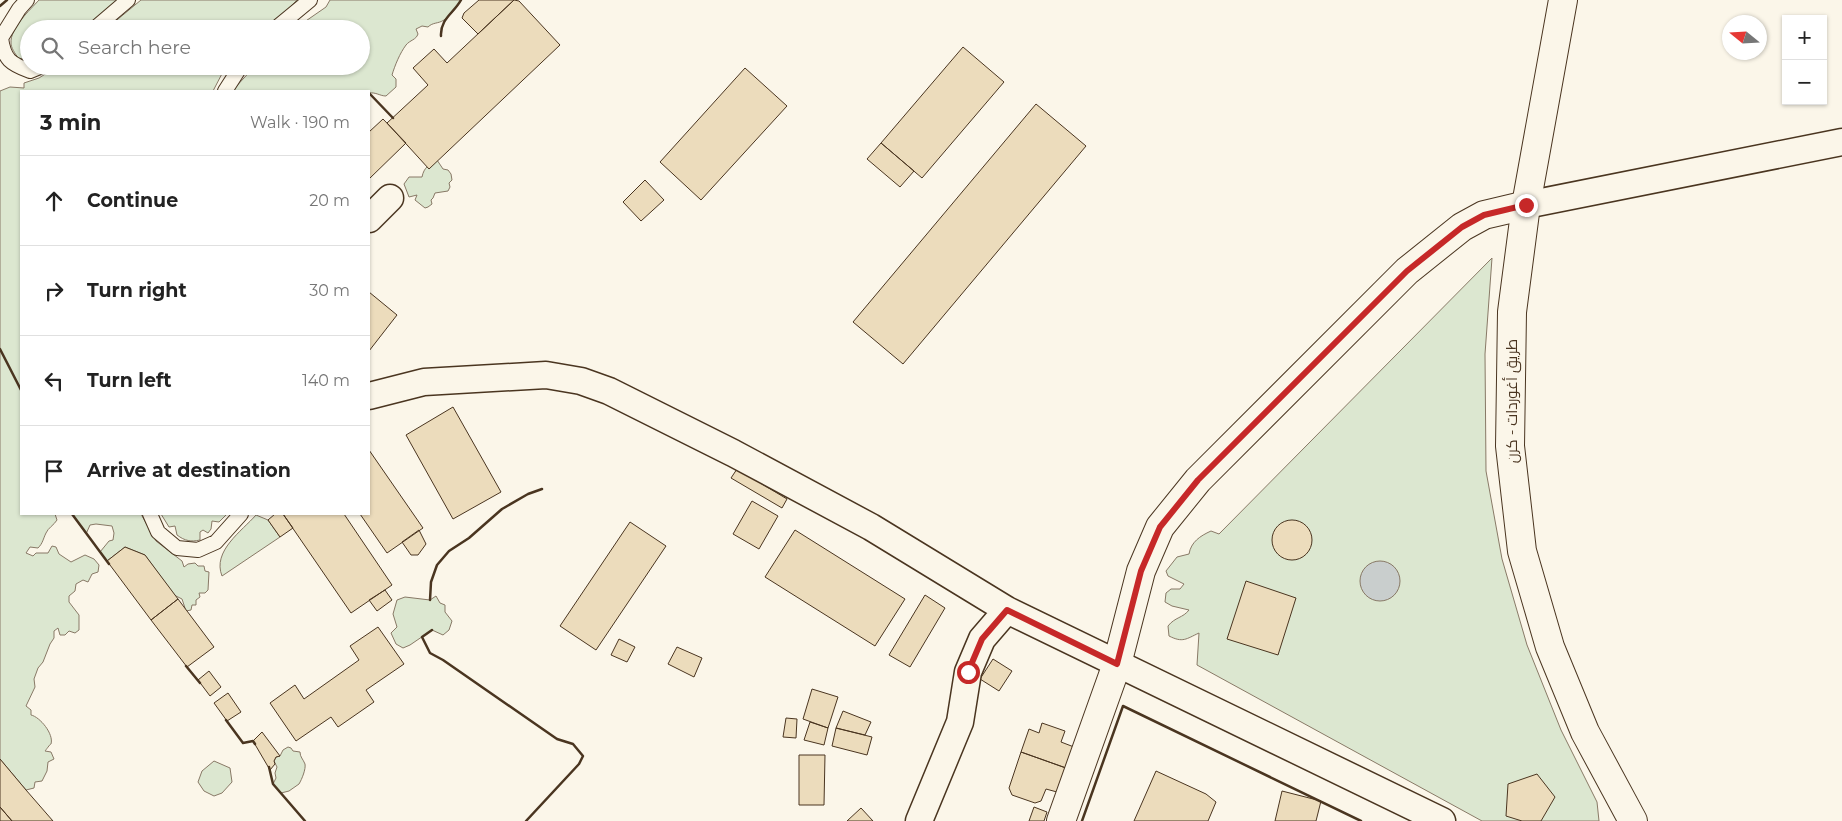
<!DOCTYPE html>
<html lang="en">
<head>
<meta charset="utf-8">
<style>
  body { margin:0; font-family:Montserrat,Cairo,sans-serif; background:#f6f6f6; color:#222 }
  .controls { position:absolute; right:15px; top:15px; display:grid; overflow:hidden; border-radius:0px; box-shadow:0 1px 4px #0004 }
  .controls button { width:45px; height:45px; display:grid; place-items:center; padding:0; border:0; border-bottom:1px solid #e0e0e0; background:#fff; color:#222; font:25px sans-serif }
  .compass { position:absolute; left:1722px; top:15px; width:45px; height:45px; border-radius:50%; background:#fff; box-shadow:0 1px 4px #0004; rotate:288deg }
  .stop { position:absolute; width:15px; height:15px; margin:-11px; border:4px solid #c62828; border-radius:50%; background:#fff }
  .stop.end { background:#c62828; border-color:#fff; box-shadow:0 1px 5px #0008 }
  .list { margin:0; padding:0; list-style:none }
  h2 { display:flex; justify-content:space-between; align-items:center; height:65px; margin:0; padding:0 20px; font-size:21px }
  h2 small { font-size:16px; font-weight:400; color:#767676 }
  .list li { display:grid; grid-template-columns:32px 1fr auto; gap:15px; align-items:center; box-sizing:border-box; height:90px; padding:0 20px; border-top:1px solid #e0e0e0 }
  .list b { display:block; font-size:19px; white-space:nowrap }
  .list em { font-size:16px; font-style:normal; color:#767676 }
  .icon { flex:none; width:28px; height:28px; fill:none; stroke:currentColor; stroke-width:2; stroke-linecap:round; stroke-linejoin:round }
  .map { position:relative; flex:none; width:1842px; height:821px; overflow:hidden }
  .search { position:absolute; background:#fff; box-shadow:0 1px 4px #0004; left:20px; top:20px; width:350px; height:55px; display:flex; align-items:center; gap:12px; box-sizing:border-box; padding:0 18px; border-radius:28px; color:#767676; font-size:19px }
  .panel { position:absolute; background:#fff; box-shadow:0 1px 4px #0004; left:20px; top:90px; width:350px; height:425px; border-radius:0px }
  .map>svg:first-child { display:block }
  .green { fill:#dce7d0; stroke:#887966 }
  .water { fill:#c9cecd; stroke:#887966 }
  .building { fill:#ecdcbc; stroke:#4a3520 }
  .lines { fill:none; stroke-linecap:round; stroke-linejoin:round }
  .service-casing { stroke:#4a3520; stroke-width:16 }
  .minor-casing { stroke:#4a3520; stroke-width:29 }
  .tertiary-casing { stroke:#4a3520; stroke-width:30 }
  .trunk-casing { stroke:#4a3520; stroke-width:30 }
  .service { stroke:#fbf6e9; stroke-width:14 }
  .minor { stroke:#fbf6e9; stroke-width:26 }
  .tertiary { stroke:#fbf6e9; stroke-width:28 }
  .trunk { stroke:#fbf6e9; stroke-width:28 }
  .wall { stroke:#4a3520; stroke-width:2.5 }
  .route { stroke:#c62828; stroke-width:6 }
  .labels { text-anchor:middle; stroke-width:4; stroke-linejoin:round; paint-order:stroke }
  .street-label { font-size:15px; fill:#4a3520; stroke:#fbf6e9 }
</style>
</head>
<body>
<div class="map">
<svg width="1842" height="821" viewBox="0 0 1842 821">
  <rect width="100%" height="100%" fill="#fbf6e9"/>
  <!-- green -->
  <path class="green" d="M39,0H128L89,29H29V60L18,58C15,53 11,48 11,43C10,28 30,10 39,0Z
    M141,0H297L269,29H113L112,24Z
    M330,0H461C457,7 451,15 444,20C438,24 433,22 428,27L422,26L416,29L418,34C416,40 410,40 406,45C400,53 395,65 392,75L396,79V87L386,96C380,96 376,92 369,93V91H232L255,66H361V29H298L300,25L326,7Z
    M58,66H226L213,91H21V514H55L57,520C54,525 48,528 46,533C43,539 43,543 38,548L30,547L26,553L33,556L36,553H48L52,546L56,547L59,554L71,562L85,555L94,559L99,565L98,572L92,574L88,582L83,580L76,584L75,591L69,596V602L79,615V630L75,633L69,631L65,635H60L58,628L54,631V638L50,644L43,662L38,668L34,679L35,687L26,706L31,710V715C40,717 54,734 51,744C50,744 46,750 45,751L51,752L54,759L48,762L47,771L42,781L35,782L34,788L26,790L0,759V91L10,87L24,88V83L39,78Z
    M437,160L443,169L448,170L451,174L452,180L449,183L450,187L448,191L435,193L433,198L431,200L432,204L428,207L425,208L415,200L417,195L409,197L404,184L409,177H422C424,167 429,165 437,160Z
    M1492,258L1485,354L1486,471L1502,559L1527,645L1561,730L1597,802L1599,821H1482L1197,665L1199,633C1186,639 1183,643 1169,636L1168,626C1175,617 1183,618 1189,610L1172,606L1165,602L1166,593L1171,589H1180L1184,584L1168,576L1166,571L1177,557L1189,554C1191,542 1200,536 1211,531L1219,534Z
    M72,514H141L156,541L182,561L184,567L188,564L195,563L198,566H204L205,571L209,572L208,590L205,593H199L200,597L196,600V605H192L191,610L186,611L182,599L174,595L145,555L125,547L107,561L100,552L109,541L113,540L114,533L112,526L96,524L90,525L86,534Z
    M161,514H227L219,522L212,521L211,529L208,533L203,530L200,532V540C191,542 185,541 177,535L175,526L169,527Z
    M256,515L268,520L280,537L222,576C212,551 242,531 256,515Z
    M436,596L440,603L445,605V612L452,621L449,630L443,635L432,630L410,645L403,648L396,644L391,633L397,627L393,614L397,600L405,597L430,600Z
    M288,747L291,748L293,751L300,752C300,757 303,759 305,764C306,769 302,779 299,784L289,791L281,793L273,784L276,778L275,773L277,767L274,761L276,757L280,756L283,750Z
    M214,761L230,768L232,782L222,793L214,796L204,791L198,782L202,771Z"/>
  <!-- water -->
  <path class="water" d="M1360 581a20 20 0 1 1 40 0a20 20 0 1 1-40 0Z"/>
  <!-- building -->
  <path class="building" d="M479,0H514L478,34L462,18L464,13Z
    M514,0L519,1L560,45L429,169L387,123L428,85L413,68L434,49L447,63Z
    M963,47L1004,82L922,178L881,143Z
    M745,68L787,106L701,200L660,162Z
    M1036,104L1086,146L903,364L853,322Z
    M383,119L406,143L369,179V132Z
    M881,143L914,171L900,187L867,159Z
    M645,180L664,200L641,221L623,202Z
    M369,292L397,315L369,351Z
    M453,407L501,492L453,519L406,435Z
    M369,450L423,528L387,553L360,514H369Z
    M737,469L787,499L782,508L731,478Z
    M752,501L778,516L759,549L733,534Z
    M275,514H283L293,528L280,537L268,520Z
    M283,514H344L392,585L351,613Z
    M1272 540a20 20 0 1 1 40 0a20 20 0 1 1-40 0Z
    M630,522L666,546L596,650L560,626Z
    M419,530L426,544L418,555H411L402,542Z
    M795,530L905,599L875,646L765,577Z
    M125,547L145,555L178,599L151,620L107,561Z
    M1246,581L1296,598L1278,655L1227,639Z
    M385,590L392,600L377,611L369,600Z
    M925,595L945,608L910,667L889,655Z
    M178,599L214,647L187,667L151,620Z
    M378,627L404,664L366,690L374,702L338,727L331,717L296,741L270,703L295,685L304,699L359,660L350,646Z
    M619,639L635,647L627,662L611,655Z
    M677,647L702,658L694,677L668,664Z
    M993,659L1012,671L999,691L980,679Z
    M209,671L221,687L210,696L198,680Z
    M812,689L838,697L828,728L803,719Z
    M228,693L241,712L227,721L214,703Z
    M843,711L871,722L865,735L836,728Z
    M786,718L797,719L796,738L783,737Z
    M810,722L828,728L824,745L804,740Z
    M1042,723L1065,731L1061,742L1074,747L1066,768L1021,752L1029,729L1039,733Z
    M836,728L872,737L867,755L832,746Z
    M262,732L280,756L276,757L274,761L275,764L270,770L253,741Z
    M1021,752L1066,768L1057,792L1046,789L1041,801L1035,803L1012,795L1009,788Z
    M799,755H825L824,805H799Z
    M0,759L26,790L53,821H12L0,807Z
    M1156,771L1206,794L1216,802L1208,821H1134Z
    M1537,774L1555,797L1541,821H1522L1506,816L1508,784Z
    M1282,791L1321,801L1316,821H1275Z
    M0,807L12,821H0Z
    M1034,807L1047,812L1044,821H1029Z
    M861,808L873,821H847Z"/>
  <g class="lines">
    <defs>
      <path id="service" d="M27,0L19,9L1,38C4,60 11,64 30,71L42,66
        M94,29L128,0
        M275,29L310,0
        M225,91L241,66
        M150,514L158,532L177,548L198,550L216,542L241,514"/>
      <path id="minor" d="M1526,205L1842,142
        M369,219L390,198
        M369,396L424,382L546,375L581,381L609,391L733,453L871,527L1007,610L1442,821
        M919,821L960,722L968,672L982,639L1007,610"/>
      <path id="tertiary" d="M1061,821L1117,664L1141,571L1160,527L1198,480L1407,271L1462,227L1484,215L1526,205"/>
      <path id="trunk" d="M1563,0L1526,205L1512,312L1510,446L1522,551L1550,647L1585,732L1633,821"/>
    </defs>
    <!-- service casing -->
    <use href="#service" class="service-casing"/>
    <!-- minor casing -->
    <use href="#minor" class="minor-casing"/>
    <!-- tertiary casing -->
    <use href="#tertiary" class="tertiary-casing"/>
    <!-- trunk casing -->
    <use href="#trunk" class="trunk-casing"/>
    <!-- service -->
    <use href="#service" class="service"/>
    <!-- minor -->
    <use href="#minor" class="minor"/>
    <!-- tertiary -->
    <use href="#tertiary" class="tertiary"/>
    <!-- trunk -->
    <use href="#trunk" class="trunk"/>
    <!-- wall -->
    <path class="wall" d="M0,6L7,0
      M441,36C440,19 454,13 461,0
      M369,93L393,118
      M0,349L21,390
      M72,514L109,564
      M430,600L431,582L437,565L449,551L469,538L502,509L528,494L542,489
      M432,630L422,637L430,653L443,660L557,739L573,744L583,756L579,764L526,821
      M186,666L200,683
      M226,720L243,743L253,741L255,744
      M269,767L273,784L305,821
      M1082,821L1123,706L1361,821"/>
  </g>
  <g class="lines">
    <!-- route -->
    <path class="route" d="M968,672L982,639L1007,610L1117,664L1141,571L1160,527L1198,480L1407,271L1462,227L1484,215L1526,205"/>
  </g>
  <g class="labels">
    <!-- street labels -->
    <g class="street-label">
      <text transform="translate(1512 401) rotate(-90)" y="5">طريق أغوردات - كرن</text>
    </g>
  </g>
</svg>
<div class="controls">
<button>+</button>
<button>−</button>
</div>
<svg class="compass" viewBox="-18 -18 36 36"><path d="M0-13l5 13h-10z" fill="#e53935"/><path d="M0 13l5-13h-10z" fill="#767676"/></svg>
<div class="stop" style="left:968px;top:672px"></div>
<div class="stop end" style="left:1526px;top:205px"></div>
<div class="search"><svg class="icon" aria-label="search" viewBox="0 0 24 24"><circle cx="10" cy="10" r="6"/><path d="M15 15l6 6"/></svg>Search here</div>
<section class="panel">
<h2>3 min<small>Walk · 190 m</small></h2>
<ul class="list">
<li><svg class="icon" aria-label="ahead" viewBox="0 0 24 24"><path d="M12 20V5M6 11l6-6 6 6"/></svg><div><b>Continue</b></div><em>20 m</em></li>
<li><svg class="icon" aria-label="right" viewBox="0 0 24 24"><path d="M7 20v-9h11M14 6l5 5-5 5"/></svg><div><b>Turn right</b></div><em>30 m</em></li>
<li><svg class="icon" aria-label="left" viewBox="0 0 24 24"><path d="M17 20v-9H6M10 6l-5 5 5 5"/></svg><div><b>Turn left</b></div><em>140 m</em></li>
<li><svg class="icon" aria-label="arrive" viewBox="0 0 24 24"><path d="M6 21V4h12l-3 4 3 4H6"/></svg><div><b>Arrive at destination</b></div></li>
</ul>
</section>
</div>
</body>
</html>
